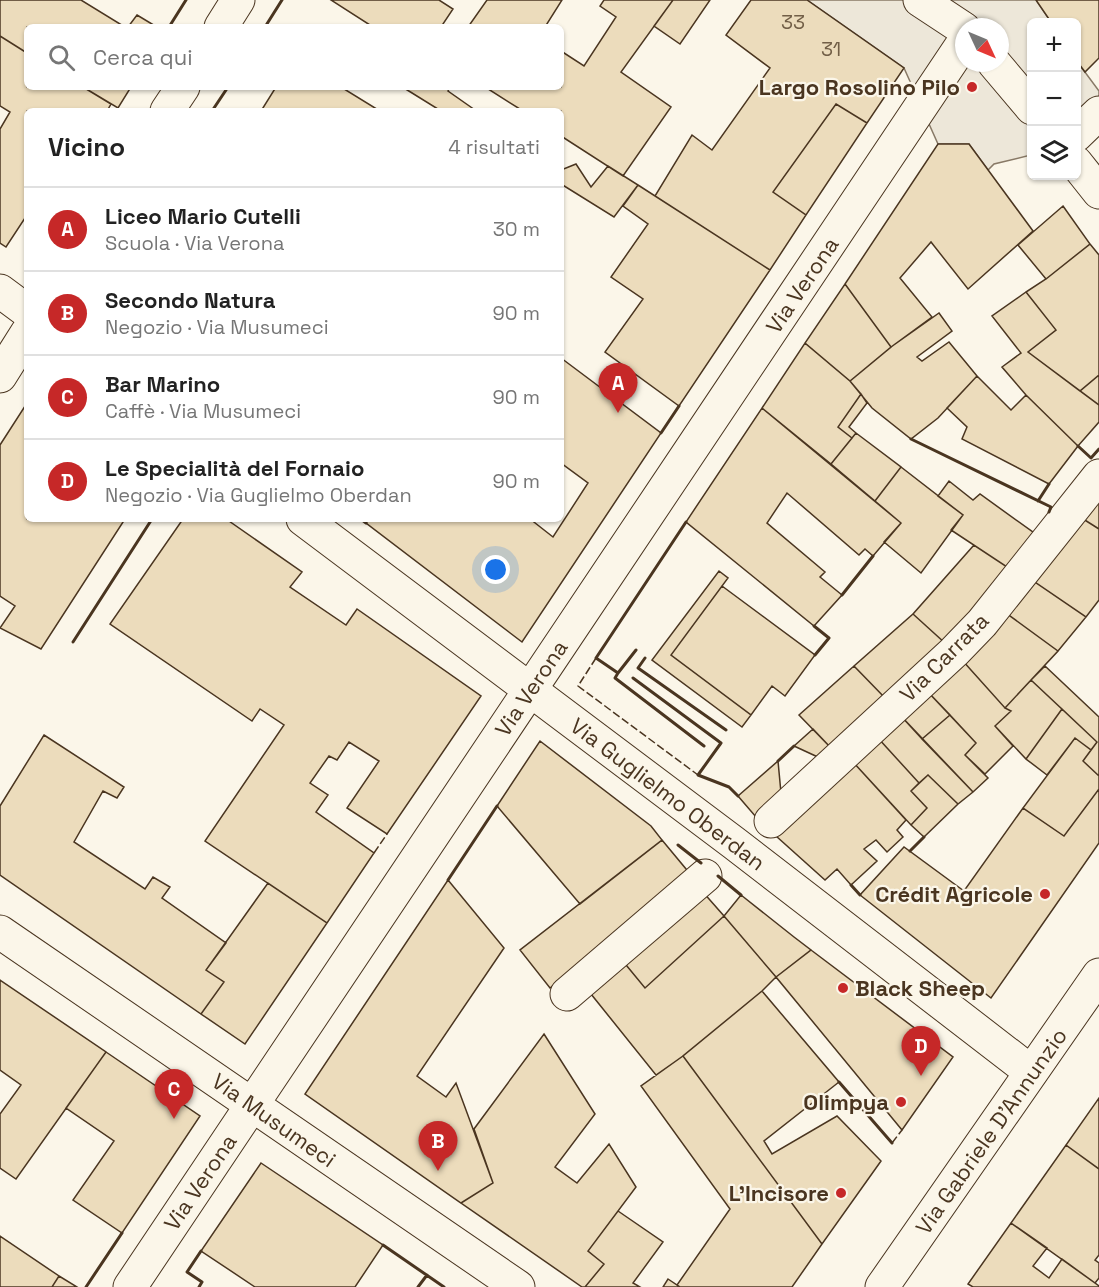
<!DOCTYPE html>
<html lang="it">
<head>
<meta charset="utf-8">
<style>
  body { margin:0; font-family:"Space Grotesk",sans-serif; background:#f6f6f6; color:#222 }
  .controls { position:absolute; right:18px; top:18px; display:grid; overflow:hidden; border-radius:9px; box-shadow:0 2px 4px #0004 }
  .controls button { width:54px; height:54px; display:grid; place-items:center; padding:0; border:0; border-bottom:2px solid #e0e0e0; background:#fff; color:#222; font:30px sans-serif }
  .compass { position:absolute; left:955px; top:18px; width:54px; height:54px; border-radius:50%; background:#fff; box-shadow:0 2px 4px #0004; rotate:134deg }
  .you { position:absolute; left:496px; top:570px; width:21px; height:21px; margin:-15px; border:4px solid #fff; border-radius:50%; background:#1a73e8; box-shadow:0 0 0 9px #1a73e833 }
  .badge { display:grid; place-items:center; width:39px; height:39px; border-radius:50%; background:#c62828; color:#fff; font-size:20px; font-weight:700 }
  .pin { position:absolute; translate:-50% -50px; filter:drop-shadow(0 2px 3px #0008) }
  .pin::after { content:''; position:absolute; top:32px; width:21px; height:18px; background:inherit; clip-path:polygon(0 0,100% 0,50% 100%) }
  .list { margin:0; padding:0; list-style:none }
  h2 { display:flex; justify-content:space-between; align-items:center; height:78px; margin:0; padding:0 24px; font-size:26px }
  h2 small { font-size:20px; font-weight:400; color:#767676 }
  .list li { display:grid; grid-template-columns:39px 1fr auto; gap:18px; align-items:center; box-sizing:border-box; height:84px; padding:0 24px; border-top:2px solid #e0e0e0 }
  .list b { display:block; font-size:22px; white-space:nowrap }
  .list p { margin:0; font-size:20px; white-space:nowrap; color:#767676 }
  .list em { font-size:20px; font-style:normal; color:#767676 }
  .icon { flex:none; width:33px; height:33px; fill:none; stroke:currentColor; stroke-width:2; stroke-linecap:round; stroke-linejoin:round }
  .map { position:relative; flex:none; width:1099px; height:1287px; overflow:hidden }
  .search { position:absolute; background:#fff; box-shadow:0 2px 4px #0004; left:24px; top:24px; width:540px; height:66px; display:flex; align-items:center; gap:15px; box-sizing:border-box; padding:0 21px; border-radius:9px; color:#767676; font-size:22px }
  .panel { position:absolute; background:#fff; box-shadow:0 2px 4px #0004; left:24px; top:108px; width:540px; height:414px; border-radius:9px }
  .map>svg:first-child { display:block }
  .parking { fill:#ede7d9; stroke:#887966; stroke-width:1.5; fill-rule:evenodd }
  .building { fill:#ecdcbc; stroke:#4a3520; stroke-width:1.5 }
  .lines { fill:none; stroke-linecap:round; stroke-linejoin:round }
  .minor-casing { stroke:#4a3520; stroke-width:35 }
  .major-casing { stroke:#4a3520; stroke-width:35 }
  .minor { stroke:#fbf6e9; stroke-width:33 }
  .major { stroke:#fbf6e9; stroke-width:33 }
  .fence { stroke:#4a3520; stroke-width:1.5; stroke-dasharray:8 3; stroke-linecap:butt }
  .wall { stroke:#4a3520; stroke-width:3 }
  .poi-dot { fill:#c62828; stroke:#fbf6e9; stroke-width:2 }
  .labels { text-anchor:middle; stroke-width:4.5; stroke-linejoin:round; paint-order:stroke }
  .number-label { font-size:20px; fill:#725f47 }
  .poi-label { font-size:22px; font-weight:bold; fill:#4a3520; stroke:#fbf6e9; text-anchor:end }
  .street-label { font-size:22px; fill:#4a3520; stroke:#fbf6e9 }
</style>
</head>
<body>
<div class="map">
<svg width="1099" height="1287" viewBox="0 0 1099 1287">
  <rect width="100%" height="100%" fill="#fbf6e9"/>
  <!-- parking -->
  <path class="parking" d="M807,0H1036L1051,22H1032L1031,155L994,164L988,170L969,144H938L904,68ZM964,27H1000V63H964Z
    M1076,60L1099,91V113L1076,135Z"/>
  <!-- building -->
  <path class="building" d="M0,0H81L125,27H27V53L0,36Z
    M331,0H439L453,9L441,27H373Z
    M487,0H562L545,27H468Z
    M604,0H673L621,72L671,107L623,176L561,136V111H523L485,87H561V51L584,66L616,17L600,6Z
    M673,0H710L680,44L654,26Z
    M751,0H807L904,68L867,123L836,104L773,192L806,215L770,270L655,196L692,135L712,150L770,68L726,35Z
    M1036,0H1099V58L1085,72L1076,60V22H1051Z
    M137,15L157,27H128Z
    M0,36L27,53V87H83L111,104L107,111H27V215L6,247L0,243V129L10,112L0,106Z
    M83,87H131L118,108Z
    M276,87H341L380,111H261Z
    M405,87H450L448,91L475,110L441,111L404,88Z
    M836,104L867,123L806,215L773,192Z
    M938,144H969L1033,231L968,289L931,242L900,278L932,317L891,347L845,284Z
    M576,164L591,187L608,166L638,185L614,217L561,184V170Z
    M638,185L770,270L679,406L605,352L643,299L611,277L648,224L623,206Z
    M1063,206L1090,244L1046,279L1018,245Z
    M1090,244L1099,255V375L1080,391L1028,352L1056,330L1026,292L1046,279Z
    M845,284L891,347L850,381L805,343Z
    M1026,292L1056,330L1028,352L1099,405V422L1078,446L1026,395L1002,367L1021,353L992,316Z
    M939,313L952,331L917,357L922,361L949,342L977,376L938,418L911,439L872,408L850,381L891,347Z
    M805,343L850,381L861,394L838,427L852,438L831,464L762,408Z
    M561,358L661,433L522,642L366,523L369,519H530L553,537L588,483L561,463Z
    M1099,375V405L1080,391Z
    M977,376L1011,410L1026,395L1078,446L1049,484L962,439L967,427L947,408Z
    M861,394L867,403L849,427L856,433L852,438L838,427Z
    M27,403V519H125L41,649L0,628L15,606L0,596V445Z
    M762,408L901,523L873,556L865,549L859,555L787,493L767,523L825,572L820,577L842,595L814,626L686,522Z
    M856,433L901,467L875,501L831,464Z
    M901,467L963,515L921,573L884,542L901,523L875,501Z
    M949,481L973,500L980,494L1037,535L1010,569L951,530L963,515L938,496Z
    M1099,493V529L1080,517Z
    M1080,517L1099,529V600L1086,617L1032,580Z
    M183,519H226L302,572L290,587L346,625L357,609L481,696L387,834L347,808L379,761L349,742L337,760L329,756L310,783L328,795L316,812L374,853L327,923L205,841L284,725L260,709L252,721L110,624Z
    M974,545L1010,569L946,644L913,614Z
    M719,571L728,578L671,655L751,715L742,727L652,660Z
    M1032,580L1086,617L1058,651L1006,613Z
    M722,586L815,655L785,696L772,686L751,715L671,655Z
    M1006,613L1058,651L1005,708L962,660Z
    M913,614L946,644L886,699L854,666Z
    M962,660L1005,708L1011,711L995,726L1013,746L985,774L965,755L976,743L928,692Z
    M854,666L886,699L831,748L799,715Z
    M1045,666L1099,717V776L1083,761L1097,742L1031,680Z
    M1031,680L1062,709L1026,759L995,726L1011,711L1005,708Z
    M928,692L950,715L922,739L901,716Z
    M1062,709L1097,742L1091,750L1075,738L1047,775L1026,759Z
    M950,715L976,743L965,755L988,778L973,792L922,739Z
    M901,716L973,792L958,804L928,775L919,783L878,738Z
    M813,729L831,748L820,758L794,746Z
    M44,735L124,787L117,798L103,791L74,842L145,889L153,877L170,887L162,898L226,943L206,970L224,982L201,1014L0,875V806Z
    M878,738L919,783L911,791L927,808L911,825L853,762Z
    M1075,738L1091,750L1083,761L1099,776V789L1064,836L1023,808Z
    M540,741L651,826L662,840L580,904L497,806Z
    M778,761L781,793L756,817L738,796Z
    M853,762L906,820L897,830L903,837L887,852L876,840L864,849L877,861L851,885L837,869L825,880L776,836Z
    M928,775L958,804L924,837L911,825L927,808L911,791Z
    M1099,789V843L991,998L860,895L904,847L964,891L1023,808L1064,836Z
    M662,840L691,875L550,988L520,950Z
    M448,880L504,948L417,1076L446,1097L456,1083L493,1183L461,1203L305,1094Z
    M268,883L327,923L245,1044L201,1014L224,982L206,970Z
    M702,891L724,916L645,988L622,960Z
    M741,895L794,937L811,950L776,977L724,916Z
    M724,916L776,977L762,991L683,1056L656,1075L587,989L622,960L645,988Z
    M811,950L953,1057L902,1130L776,977Z
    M0,980L106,1052L16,1179L0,1168V1114L21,1085L0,1070Z
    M762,991L839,1082L764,1141L772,1154L837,1116L881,1161L822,1244L683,1056Z
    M544,1034L595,1114L555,1167L577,1183L609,1144L636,1187L588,1251L604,1264L585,1287H582L461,1203L493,1183L474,1129Z
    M106,1052L200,1116L122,1233L73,1200L114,1141L66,1108Z
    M683,1056L822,1244L792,1287H680L677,1285L730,1209L641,1086Z
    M1099,1098V1169L1066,1145Z
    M1066,1145L1099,1169V1255L1095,1260L1099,1263V1278L1095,1283L1011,1223Z
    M261,1163L383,1245L355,1287H255L201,1251Z
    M618,1211L663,1242L633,1283L640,1287H585L604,1264L588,1251Z
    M1011,1223L1047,1248L1033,1266L1049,1278L1062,1259L1099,1286V1287H973L968,1284Z
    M0,1236L59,1276L52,1287H0Z
    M59,1276L77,1287H52Z
    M668,1279L680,1287H663Z"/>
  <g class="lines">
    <defs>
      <path id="minor" d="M221,27L238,0
        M167,111L183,87
        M1076,135L1099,113
        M0,291L27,311
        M0,376L27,333
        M303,519L734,843L1031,1072
        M771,821L954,652L982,623L1099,476
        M0,932L518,1287
        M567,994L705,876
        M130,1287L964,42"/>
      <path id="major" d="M920,0L964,29
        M994,63L1032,108
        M1076,163L1099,192
        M882,1287L1099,975"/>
    </defs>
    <!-- minor casing -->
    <use href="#minor" class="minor-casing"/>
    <!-- major casing -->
    <use href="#major" class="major-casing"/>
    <!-- minor -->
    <use href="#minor" class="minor"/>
    <!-- major -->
    <use href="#major" class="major"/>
    <!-- fence -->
    <path class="fence" d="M596,658L578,686L698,775
      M374,853L387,834
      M892,1143L902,1130"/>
    <!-- wall -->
    <path class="wall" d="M169,27L186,0
      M265,27L282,0
      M212,111L228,87
      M661,433L679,406
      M911,439L1051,507L1049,512
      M1078,446L1091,458L1099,449
      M1038,501L1049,484
      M361,519L366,523
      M686,522L596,658L618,673L615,678L704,746
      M842,595L873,556
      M814,626L829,638L815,655
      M73,642L152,519
      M645,658L638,668L726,730
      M618,673L636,650
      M633,678L721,743L698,775L729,787L738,796
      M778,761L794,746
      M678,845L701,863
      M910,851L924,837
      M718,876L741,895
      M448,880L497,806
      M851,885L860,895
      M839,1082L892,1143
      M383,1245L444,1287
      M86,1287L122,1233
      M199,1287L202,1282L187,1272L201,1251
      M418,1287L427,1275"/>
  </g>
  <!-- markers -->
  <g class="poi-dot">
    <circle cx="972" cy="87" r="6"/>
    <circle cx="1045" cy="894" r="6"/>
    <circle cx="843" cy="988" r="6"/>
    <circle cx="901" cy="1102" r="6"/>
    <circle cx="841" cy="1193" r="6"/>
  </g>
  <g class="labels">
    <!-- number labels -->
    <g class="number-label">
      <text x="793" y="29">33</text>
      <text x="831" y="56">31</text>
    </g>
    <!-- poi labels -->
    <g class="poi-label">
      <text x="960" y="95">Largo Rosolino Pilo</text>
      <text x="1033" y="902">Crédit Agricole</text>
      <text x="855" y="996" text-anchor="start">Black Sheep</text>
      <text x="889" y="1110">Olimpya</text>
      <text x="829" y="1201">L'Incisore</text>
    </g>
    <!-- street labels -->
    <g class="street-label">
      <text transform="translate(802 285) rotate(-56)" y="8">Via Verona</text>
      <text transform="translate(944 657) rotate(-45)" y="8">Via Carrata</text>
      <text transform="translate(531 688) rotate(-56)" y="8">Via Verona</text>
      <text transform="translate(668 794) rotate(37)" y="8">Via Guglielmo Oberdan</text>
      <text transform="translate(274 1120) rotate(35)" y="8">Via Musumeci</text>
      <text transform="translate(991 1131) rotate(-55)" y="8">Via Gabriele D'Annunzio</text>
      <text transform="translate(200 1182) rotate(-56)" y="8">Via Verona</text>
    </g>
  </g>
</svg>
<div class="controls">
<button>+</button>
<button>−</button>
<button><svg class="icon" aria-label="layers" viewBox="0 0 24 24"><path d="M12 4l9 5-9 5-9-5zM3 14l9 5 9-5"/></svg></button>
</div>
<svg class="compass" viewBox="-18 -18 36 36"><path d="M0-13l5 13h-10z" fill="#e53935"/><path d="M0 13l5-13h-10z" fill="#767676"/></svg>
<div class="you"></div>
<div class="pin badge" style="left:618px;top:413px">A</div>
<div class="pin badge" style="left:438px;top:1171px">B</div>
<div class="pin badge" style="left:174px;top:1119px">C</div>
<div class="pin badge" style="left:921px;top:1076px">D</div>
<div class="search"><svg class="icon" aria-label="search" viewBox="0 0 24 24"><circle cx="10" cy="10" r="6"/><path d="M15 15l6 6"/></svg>Cerca qui</div>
<section class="panel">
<h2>Vicino<small>4 risultati</small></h2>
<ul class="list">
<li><span class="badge">A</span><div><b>Liceo Mario Cutelli</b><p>Scuola · Via Verona</p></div><em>30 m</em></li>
<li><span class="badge">B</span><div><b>Secondo Natura</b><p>Negozio · Via Musumeci</p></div><em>90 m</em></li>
<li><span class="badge">C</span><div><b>Bar Marino</b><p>Caffè · Via Musumeci</p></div><em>90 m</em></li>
<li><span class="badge">D</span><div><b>Le Specialità del Fornaio</b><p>Negozio · Via Guglielmo Oberdan</p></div><em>90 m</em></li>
</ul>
</section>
</div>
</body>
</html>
